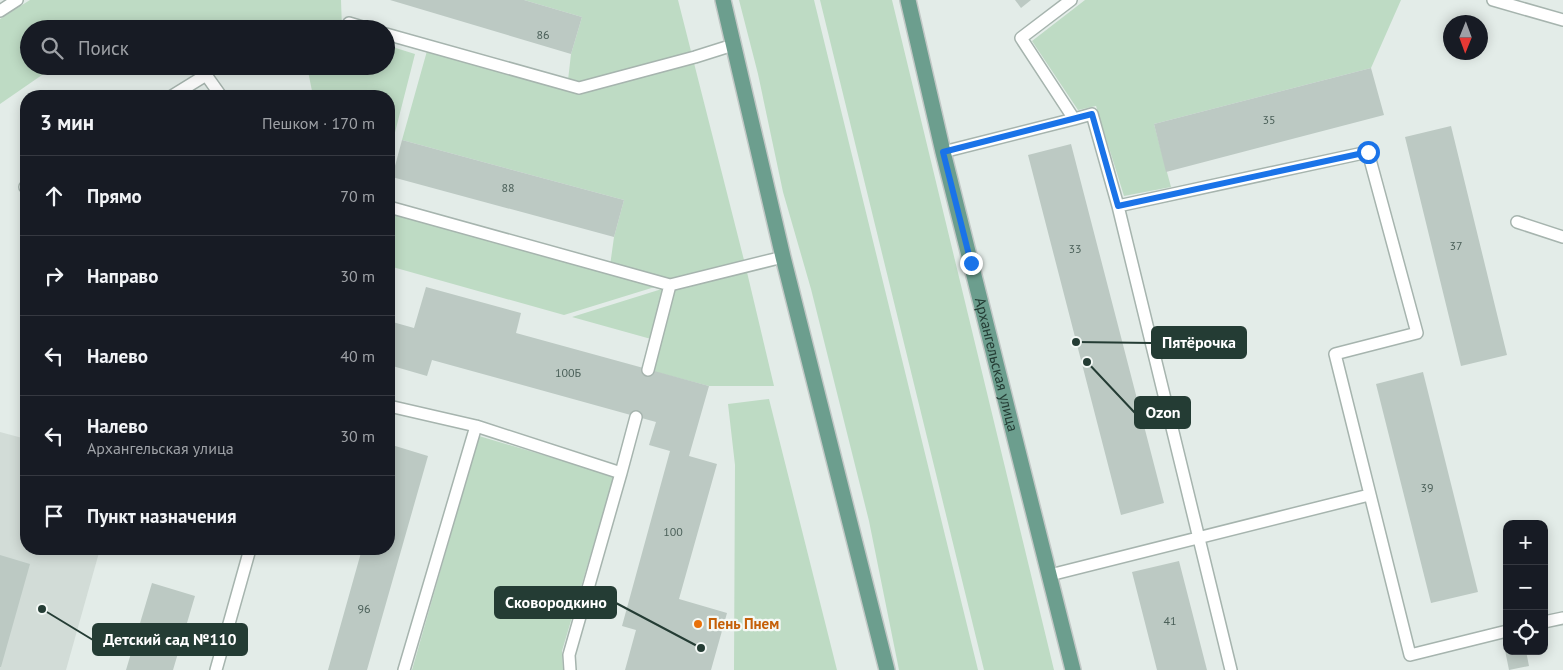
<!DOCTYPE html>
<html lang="ru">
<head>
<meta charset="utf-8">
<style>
  body { margin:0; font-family:"PT Sans",sans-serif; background:#242831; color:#f1f3f6 }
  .controls { position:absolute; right:15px; bottom:15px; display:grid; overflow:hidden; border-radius:10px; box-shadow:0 2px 12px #0003 }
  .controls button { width:45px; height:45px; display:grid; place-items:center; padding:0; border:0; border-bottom:1px solid #363941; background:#171b24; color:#f1f3f6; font:25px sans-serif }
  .compass { position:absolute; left:1443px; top:15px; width:45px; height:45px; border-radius:50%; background:#171b24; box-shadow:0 2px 12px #0003; rotate:181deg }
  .stop { position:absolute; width:15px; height:15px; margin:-11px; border:4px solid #1a73e8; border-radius:50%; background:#fff }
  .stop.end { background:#1a73e8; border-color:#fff; box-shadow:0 1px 5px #0008 }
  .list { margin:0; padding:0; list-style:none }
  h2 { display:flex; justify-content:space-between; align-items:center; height:65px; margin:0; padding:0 20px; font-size:21px }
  h2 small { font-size:16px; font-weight:400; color:#9ea1a6 }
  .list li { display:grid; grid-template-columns:32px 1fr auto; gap:15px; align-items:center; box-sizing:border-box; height:80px; padding:0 20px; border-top:1px solid #363941 }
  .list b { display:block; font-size:19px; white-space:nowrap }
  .list p { margin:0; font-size:16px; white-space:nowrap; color:#9ea1a6 }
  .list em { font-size:16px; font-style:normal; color:#9ea1a6 }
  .icon { flex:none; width:28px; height:28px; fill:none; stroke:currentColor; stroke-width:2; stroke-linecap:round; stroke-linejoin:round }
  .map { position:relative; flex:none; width:1563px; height:670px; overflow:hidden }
  .search { position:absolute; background:#171b24; box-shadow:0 2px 12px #0003; left:20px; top:20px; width:375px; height:55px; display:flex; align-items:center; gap:12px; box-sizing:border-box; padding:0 18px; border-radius:28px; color:#9ea1a6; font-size:19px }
  .panel { position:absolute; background:#171b24; box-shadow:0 2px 12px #0003; left:20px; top:90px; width:375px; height:465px; border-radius:20px }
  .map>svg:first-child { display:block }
  .built { fill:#d2dcd7 }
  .green { fill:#bedbc4 }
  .building { fill:#bcc9c3 }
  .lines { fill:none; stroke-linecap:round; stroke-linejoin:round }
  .lane-casing { stroke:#a6b4ae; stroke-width:14 }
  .primary-casing { stroke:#c2c8c6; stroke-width:18 }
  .lane { stroke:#fff; stroke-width:11 }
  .primary { stroke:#6c9e8e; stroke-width:15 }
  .route { stroke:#1a73e8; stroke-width:6 }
  .food-dot { fill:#e8710a; stroke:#f4f9f6; stroke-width:2 }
  .labels { text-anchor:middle; stroke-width:4.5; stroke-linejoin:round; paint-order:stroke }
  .number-label { font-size:12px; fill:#4a5f58 }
  .street-label { font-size:15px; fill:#243c34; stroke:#f4f9f6 }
  .food-label { font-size:15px; font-weight:bold; fill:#c56008; stroke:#f4f9f6; text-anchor:start }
  .leader { fill:none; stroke:#243c34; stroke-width:2 }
  .callout-dot { fill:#243c34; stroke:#f4f9f6; stroke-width:2 }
  .callout { fill:#243c34; stroke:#243c34; stroke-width:2 }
  .callout-label { font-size:16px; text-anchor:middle; font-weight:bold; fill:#fff }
</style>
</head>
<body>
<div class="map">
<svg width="1563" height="670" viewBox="0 0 1563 670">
  <rect width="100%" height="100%" fill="#e3ece8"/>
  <!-- built -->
  <path class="built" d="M0,432L26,439V549H100L66,670H0Z"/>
  <!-- green -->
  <path class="green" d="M30,0H341L342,29H164L120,22L110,29H29V66H55L0,104V19Z
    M524,0H678L746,268L774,386H709L648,370L651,339L572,317L665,288L658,286L564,315L389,266V213L609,273L614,237L624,200L402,140L427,51L567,89L571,54L582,17Z
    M739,0H814L978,670H899L869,521L811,289L783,192L758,74Z
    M820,0H892L1054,670H984Z
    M1085,0H1401L1371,68L1154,124L1171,187L1124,196L1096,106L1078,110L1032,41Z
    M386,45L415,54L389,156V96H313L307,66H386Z
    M769,399L837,670H734L735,465L728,404Z
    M479,436L614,476L562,651L563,670H412Z"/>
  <!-- building -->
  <path class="building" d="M390,0H524L582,17L571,54Z
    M1015,0H1031L1021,8Z
    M1371,68L1384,115L1166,172L1154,124Z
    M1451,126L1507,355L1461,366L1405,137Z
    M402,140L624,200L614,237L392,177Z
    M1071,144L1164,503L1121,515L1028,155Z
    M426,287L521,313L516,333L709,386L689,456L717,464L679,599L727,613L711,670H625L636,630L622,626L670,451L649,445L656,422L432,360L427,376L389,365V321L414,328Z
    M1423,372L1478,592L1431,603L1376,384Z
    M392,445L428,456L367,670H328L362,549H389V456Z
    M0,555L30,564L1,667H0Z
    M1179,561L1207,670H1157L1132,572Z
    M152,583L195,596L173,670H126Z
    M1504,645H1507V651H1526L1529,666L1509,670Z"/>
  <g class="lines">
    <defs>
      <path id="lane" d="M1493,0L1563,20
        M0,11L17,0
        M349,23L369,29
        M386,34L579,88L695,57L733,45
        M172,96L206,75L221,96
        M1074,119L1092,114L1118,206L1231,670
        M943,152L1074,119L1021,38L1071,0
        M25,187L26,186
        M1118,206L1368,152L1417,333L1335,354L1410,655L1507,631
        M389,207L670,285L783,257
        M1517,222L1563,237
        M648,370L670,285
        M389,406L476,426L621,473L636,417
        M1050,575L1369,495
        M1544,622L1563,618
        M216,670L250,549
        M404,670L476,426
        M570,670L569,655L621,473"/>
      <g id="primary">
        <path d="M723,0L783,257L887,670"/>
        <path id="s1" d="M908,0L943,152L1073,670"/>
      </g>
    </defs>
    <!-- lane casing -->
    <use href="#lane" class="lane-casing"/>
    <!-- primary casing -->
    <use href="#primary" class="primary-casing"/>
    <!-- lane -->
    <use href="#lane" class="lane"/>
    <!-- primary -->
    <use href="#primary" class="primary"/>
  </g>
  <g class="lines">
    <!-- route -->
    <path class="route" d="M971,263L943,152L1092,114L1118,206L1368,152"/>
  </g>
  <!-- markers -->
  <circle class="food-dot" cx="698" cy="624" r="5"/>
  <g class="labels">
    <!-- number labels -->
    <g class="number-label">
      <text x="543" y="39">86</text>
      <text x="1269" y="124">35</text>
      <text x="508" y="192">88</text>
      <text x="1456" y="250">37</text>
      <text x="1075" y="253">33</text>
      <text x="568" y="377">100Б</text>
      <text x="1427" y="492">39</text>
      <text x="673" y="536">100</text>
      <text x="364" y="613">96</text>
      <text x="1170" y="625">41</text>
    </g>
    <!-- street labels -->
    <g class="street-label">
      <text dy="5" stroke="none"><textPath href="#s1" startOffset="375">Архангельская улица</textPath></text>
    </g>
    <!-- food labels -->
    <g class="food-label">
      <text x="708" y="629">Пень Пнем</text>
    </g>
  </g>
  <!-- callouts -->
  <path class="leader" d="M1076 342L1152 343M1087 362L1135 413M701 648L616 603M42 609L93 640"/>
  <g class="callout-dot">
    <circle cx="1076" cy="342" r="5"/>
    <circle cx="1087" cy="362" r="5"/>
    <circle cx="701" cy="648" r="5"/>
    <circle cx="42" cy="609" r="5"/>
  </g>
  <g class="callout">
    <rect x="1152" y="327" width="94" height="31" rx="5"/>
    <rect x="1135" y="397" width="55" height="31" rx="5"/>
    <rect x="495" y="587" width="121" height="31" rx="5"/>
    <rect x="93" y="624" width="154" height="31" rx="5"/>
  </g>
  <g class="callout-label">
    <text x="1199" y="348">Пятёрочка</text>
    <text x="1163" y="418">Ozon</text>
    <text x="556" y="608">Сковородкино</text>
    <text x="170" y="645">Детский сад №110</text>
  </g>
</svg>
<div class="controls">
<button>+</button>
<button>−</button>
<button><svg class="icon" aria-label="locate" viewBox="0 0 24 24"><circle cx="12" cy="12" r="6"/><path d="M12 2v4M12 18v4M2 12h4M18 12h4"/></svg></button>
</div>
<svg class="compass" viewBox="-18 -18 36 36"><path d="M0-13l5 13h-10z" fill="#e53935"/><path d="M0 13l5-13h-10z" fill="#9ea1a6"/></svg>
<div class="stop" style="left:1368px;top:152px"></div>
<div class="stop end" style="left:971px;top:263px"></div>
<div class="search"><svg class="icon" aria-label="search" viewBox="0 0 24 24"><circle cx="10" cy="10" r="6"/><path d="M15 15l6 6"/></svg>Поиск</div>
<section class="panel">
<h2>3 мин<small>Пешком · 170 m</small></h2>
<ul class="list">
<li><svg class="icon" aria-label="ahead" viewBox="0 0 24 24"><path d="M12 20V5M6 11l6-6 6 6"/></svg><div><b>Прямо</b></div><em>70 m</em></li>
<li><svg class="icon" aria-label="right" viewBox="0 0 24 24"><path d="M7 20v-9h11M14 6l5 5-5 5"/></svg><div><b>Направо</b></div><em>30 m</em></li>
<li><svg class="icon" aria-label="left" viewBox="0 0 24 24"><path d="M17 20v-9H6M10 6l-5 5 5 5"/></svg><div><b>Налево</b></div><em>40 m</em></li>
<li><svg class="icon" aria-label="left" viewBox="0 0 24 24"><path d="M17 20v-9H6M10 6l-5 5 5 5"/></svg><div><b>Налево</b><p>Архангельская улица</p></div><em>30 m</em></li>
<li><svg class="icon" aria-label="arrive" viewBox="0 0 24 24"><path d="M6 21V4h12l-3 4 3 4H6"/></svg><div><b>Пункт назначения</b></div></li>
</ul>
</section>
</div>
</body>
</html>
